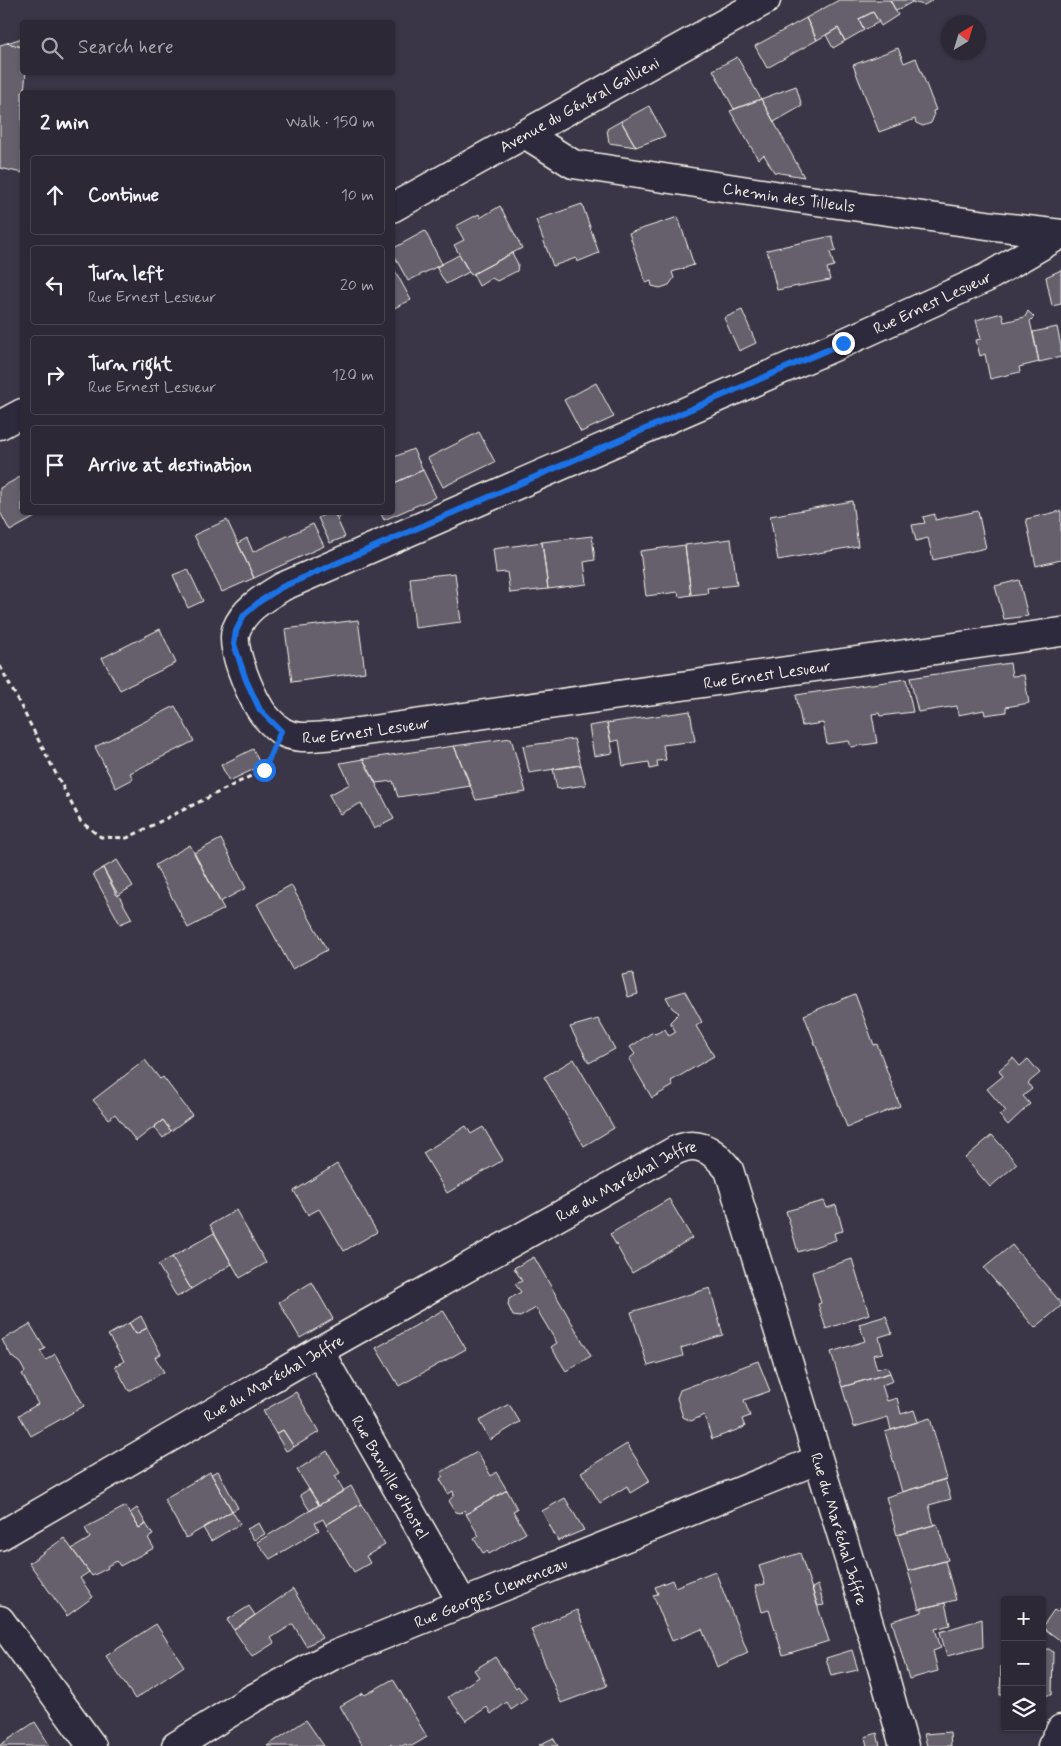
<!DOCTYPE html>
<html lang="en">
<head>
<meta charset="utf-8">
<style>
  body { margin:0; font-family:Mynerve,sans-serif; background:#34303d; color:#f1f3f6 }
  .controls { position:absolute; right:15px; bottom:15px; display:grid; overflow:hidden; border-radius:5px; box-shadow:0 1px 4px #0004 }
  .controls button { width:45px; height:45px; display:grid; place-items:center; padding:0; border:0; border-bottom:1px solid #484450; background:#2c2835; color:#f1f3f6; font:25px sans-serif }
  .compass { position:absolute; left:941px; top:15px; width:45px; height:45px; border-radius:50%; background:#2c2835; box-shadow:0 1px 4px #0004; rotate:38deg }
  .stop { position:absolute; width:15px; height:15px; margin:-11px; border:4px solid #1a73e8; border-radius:50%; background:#fff }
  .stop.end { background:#1a73e8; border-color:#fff; box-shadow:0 1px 5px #0008 }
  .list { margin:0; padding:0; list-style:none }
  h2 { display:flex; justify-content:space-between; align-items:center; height:65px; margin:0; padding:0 20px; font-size:21px }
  h2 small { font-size:16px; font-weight:400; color:#a6a6ad }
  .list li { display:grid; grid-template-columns:32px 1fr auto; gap:15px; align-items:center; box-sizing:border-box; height:80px; margin:0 10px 10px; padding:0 10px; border:1px solid #484450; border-radius:5px }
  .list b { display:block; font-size:19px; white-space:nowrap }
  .list p { margin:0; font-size:16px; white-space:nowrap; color:#a6a6ad }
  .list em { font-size:16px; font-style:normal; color:#a6a6ad }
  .icon { flex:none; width:28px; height:28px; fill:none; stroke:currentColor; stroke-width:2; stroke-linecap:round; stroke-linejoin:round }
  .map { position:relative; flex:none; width:1061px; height:1746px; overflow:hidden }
  .search { position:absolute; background:#2c2835; box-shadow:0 1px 4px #0004; left:20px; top:20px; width:375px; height:55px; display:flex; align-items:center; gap:12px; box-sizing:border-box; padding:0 18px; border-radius:5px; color:#a6a6ad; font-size:19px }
  .panel { position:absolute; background:#2c2835; box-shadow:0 1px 4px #0004; left:20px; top:90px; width:375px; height:425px; border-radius:5px }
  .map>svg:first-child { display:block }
  .building { fill:#65616c; stroke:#f4f1e8 }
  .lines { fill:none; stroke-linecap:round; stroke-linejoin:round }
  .minor-casing { stroke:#f4f1e8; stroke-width:31 }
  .tertiary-casing { stroke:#f4f1e8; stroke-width:31 }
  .path { stroke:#f4f1e8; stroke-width:3; stroke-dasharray:5 4; stroke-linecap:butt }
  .minor { stroke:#2f2a3d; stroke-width:28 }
  .tertiary { stroke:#2f2a3d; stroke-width:28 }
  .route { stroke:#1a73e8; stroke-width:6 }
  .labels { text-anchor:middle; stroke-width:4.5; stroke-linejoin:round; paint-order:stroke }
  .street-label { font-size:16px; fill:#f4f1e8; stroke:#2f2a3d }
</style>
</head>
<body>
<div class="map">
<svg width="1061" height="1746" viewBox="0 0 1061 1746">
  <rect width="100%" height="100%" fill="#3b3647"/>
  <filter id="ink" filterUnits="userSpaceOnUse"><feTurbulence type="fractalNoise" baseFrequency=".02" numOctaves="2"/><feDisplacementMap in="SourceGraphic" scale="10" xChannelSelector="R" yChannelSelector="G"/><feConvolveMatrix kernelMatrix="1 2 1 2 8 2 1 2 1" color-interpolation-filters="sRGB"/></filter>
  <g filter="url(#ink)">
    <!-- building -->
    <path class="building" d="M839,0H890L898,15L881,26L873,12L859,19L864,30L845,41L838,28L817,40L806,18Z
      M890,0H911L912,2L896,11Z
      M911,0H933L924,5L912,2Z
      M873,12L879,22L864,30L859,19Z
      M806,18L817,40L767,68L755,46Z
      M838,28L845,41L833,48L826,35Z
      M22,38V47L7,43Z
      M7,43L22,47L21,73L26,72L24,92H22V173L0,168V45Z
      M898,48L904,63L916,58L936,110L933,111L934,116L931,123L923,126L916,123L915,119L879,132L853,65Z
      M737,57L761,99L734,109L713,70Z
      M796,86L802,106L774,122L761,99Z
      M761,99L774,122L804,177L774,172L764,155L758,159L730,111Z
      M649,106L665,136L636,147L621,121Z
      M621,121L636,147L609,143L607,129Z
      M582,204L599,253L577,262L576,258L553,266L536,220Z
      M500,206L522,248L471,275L454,245L464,240L456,226L479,214L480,218Z
      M678,217L694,265L672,272L674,278L669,285L660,288L652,286L651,281L646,283L629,233Z
      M425,231L442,264L408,281L392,252V249Z
      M832,236L836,251L830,252L834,266L827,268L830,280L777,290L767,250Z
      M512,253L518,264L517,271L497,281L492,278L479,286L473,274Z
      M459,255L469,272L446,284L436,267Z
      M393,267L411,300L392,309V268Z
      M1061,270V304L1052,306L1046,277Z
      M742,310L756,343L739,351L724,318Z
      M1028,311L1034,317L1030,321L1039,362L1019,367L1020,372L990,379L985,354L980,356L976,340L981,339L976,320L1002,313L1004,322L1025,317Z
      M1057,327L1061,346V357L1039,362L1033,332Z
      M596,383L614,417L581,432L564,400Z
      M479,432L495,462L443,487L428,458Z
      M413,449L423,470L392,484V458Z
      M423,470L436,497L384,520L380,512H392V484Z
      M22,476V512H44L10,531L0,512V488Z
      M852,501L858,546L778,560L770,516Z
      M978,511L986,548L933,560L928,538L916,541L912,525L925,523L923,517L935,514V520Z
      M1061,511V560L1036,566L1026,519Z
      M334,512L345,537L330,543L318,518L330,512Z
      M334,512H349L338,518L336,517Z
      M227,520L254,578L222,592L194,535Z
      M313,524L324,546L254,578L238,543L247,538L253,552Z
      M592,536L595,560L584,562L587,584L548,589L542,542Z
      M731,539L737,585L707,588L708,593L691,595L685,545Z
      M542,542L548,589L510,593L507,572L496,573L493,549Z
      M685,545L691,595L679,597L678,592L646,596L640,551Z
      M188,569L203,601L188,608L173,575Z
      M455,573L461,622L415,628L410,578Z
      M1019,580L1028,616L1004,619L995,586Z
      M358,620L365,672L292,682L285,629Z
      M160,629L176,663L120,690L102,658Z
      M1010,663L1012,676L1024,675L1029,703L1006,707V712L985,715L984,710L958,715L957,706L918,712L910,678Z
      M906,679L913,712L880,716L879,713L872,714L877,743L851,747L849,741L827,744L823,723L802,726L796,695Z
      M175,706L194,741L130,773L133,779L116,788L95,747Z
      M690,711L695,741L663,745L666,760L657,761L658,767L650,769L649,762L623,766L619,740L611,742L607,723Z
      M607,723L613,753L594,756L589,726Z
      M511,738L526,792L476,800L454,746Z
      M574,739L581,765L529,773L523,746Z
      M454,746L471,786L398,797L393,781L376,783L363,759Z
      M253,749L261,766L229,781L221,765Z
      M363,759L394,819L374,829L361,803L340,814L329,795L350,784L340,763Z
      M581,765L586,785L557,789L553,769Z
      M221,839L246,888L220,902L194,853Z
      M190,845L224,909L188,928L155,865Z
      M117,860L133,886L117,896L103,868Z
      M103,868L132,919L120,924L93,874Z
      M291,885L327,950L292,969L257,904Z
      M633,973L638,994L628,997L622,975Z
      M685,991L702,1022L696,1026L714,1056L671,1081L673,1086L652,1098L629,1059L635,1054L630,1047L653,1032L655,1034L665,1029L669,1036L676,1032L670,1022L679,1013L672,1008L666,997Z
      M855,994L874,1045L877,1044L900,1106L847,1127L804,1015Z
      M598,1019L615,1049L589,1063L570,1027Z
      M1013,1058L1020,1066L1028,1059L1040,1073L1028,1083L1032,1089L1023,1096L1030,1104L1008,1125L999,1115L1006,1111L987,1089L1003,1076L999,1070Z
      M574,1059L614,1128L584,1146L544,1077Z
      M145,1060L160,1079L163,1077L192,1115L171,1131L163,1120L136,1141L115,1114L109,1119L93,1100Z
      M163,1120L171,1131L163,1138L154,1127Z
      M466,1126L471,1134L483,1127L503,1160L447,1193L423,1153Z
      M992,1135L1017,1164L990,1187L965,1158Z
      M337,1164L377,1232L344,1251L319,1209L308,1215L294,1191Z
      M669,1199L692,1238L632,1273L610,1234Z
      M824,1201L827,1208L836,1205L843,1231L834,1233L836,1240L798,1252L786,1211Z
      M236,1210L266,1263L240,1278L210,1225Z
      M214,1233L232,1264L191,1289L172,1257Z
      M1012,1245L1061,1303V1306L1035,1328L984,1268Z
      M172,1257L191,1289L177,1297L158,1265Z
      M534,1257L591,1356L566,1371L551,1347L557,1343L536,1308L520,1317L513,1316L508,1305L509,1299L521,1292L515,1284L522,1281L514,1268Z
      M852,1259L869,1314L826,1329L818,1304L821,1303L812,1272Z
      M312,1282L333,1319L300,1338L279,1302Z
      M710,1288L723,1335L681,1348L683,1356L648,1366L631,1312Z
      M443,1310L466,1349L399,1386L376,1348Z
      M141,1316L147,1328L136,1334L129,1323Z
      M886,1316L892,1333L879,1337L883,1353L873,1355L877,1369L887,1366L890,1373L842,1387L831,1352L865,1341L859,1324Z
      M129,1323L136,1334L147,1328L161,1354L155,1357L164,1372L129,1391L115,1366L124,1361L108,1335Z
      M30,1324L45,1349L40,1351L46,1360L55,1354L84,1406L31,1436L19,1415L38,1404L22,1374L25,1372L20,1363L12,1357L2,1340Z
      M758,1361L770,1391L744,1400L750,1416L742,1419L745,1427L712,1439L704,1415L691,1421L683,1417L677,1398L680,1390Z
      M890,1373L893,1381L882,1385L887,1401L897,1398L901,1414L914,1410L918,1422L891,1430L888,1417L854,1427L842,1387Z
      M296,1392L319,1432L294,1447L283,1430L276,1434L263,1411Z
      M509,1404L520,1422L490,1440L479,1421Z
      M930,1418L947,1479L902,1492L885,1432Z
      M283,1430L294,1447L286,1451L276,1434Z
      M627,1444L650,1481L630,1493L627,1486L600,1503L581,1472Z
      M327,1451L340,1473L335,1476L344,1491L319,1505L297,1470Z
      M477,1452L491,1476L496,1472L507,1490L466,1514L464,1510L461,1513L456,1512L449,1501L454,1495L453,1491L448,1494L440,1479L443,1476L441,1472Z
      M218,1471L238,1508L232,1511L211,1474Z
      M210,1472L232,1511L186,1538L164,1499Z
      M945,1479L951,1499L929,1505L934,1525L897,1535L886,1497Z
      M351,1486L361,1504L326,1525L323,1519L315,1523L319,1530L270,1559L257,1542Z
      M309,1489L319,1505L310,1511L300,1495Z
      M507,1490L517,1509L513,1511L526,1533L489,1554L487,1551L483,1553L474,1539L479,1536L466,1514Z
      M565,1498L584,1530L558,1541L542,1511Z
      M361,1504L385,1545L366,1556L370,1563L354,1572L326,1525Z
      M126,1506L139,1528L146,1524L153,1535L148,1538L154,1548L120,1566L117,1561L107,1566L108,1568L92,1576L72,1549L90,1538L85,1528Z
      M137,1508L146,1524L139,1528L130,1513Z
      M232,1511L240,1524L211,1541L203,1528Z
      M259,1523L265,1534L254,1540L247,1529Z
      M937,1524L948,1560L908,1571L897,1535Z
      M64,1538L89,1572L80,1578L93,1597L67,1616L29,1563Z
      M800,1553L829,1641L783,1655L769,1610L762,1612L755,1586L765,1584L759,1566Z
      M945,1561L956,1600L919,1609L908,1571Z
      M715,1571L748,1653L717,1667L702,1629L672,1641L653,1595L658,1594L655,1587L672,1580L675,1587Z
      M818,1585L824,1605L818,1606L812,1588Z
      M293,1589L322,1638L306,1646L293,1624L271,1638L274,1643L252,1657L234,1630Z
      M945,1603L950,1625L935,1629L941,1648L933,1651L938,1671L909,1679L892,1621L922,1612V1608Z
      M249,1606L255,1615L234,1630L227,1620Z
      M1061,1607V1641L1042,1627L1054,1610L1057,1612Z
      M577,1610L607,1686L561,1703L531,1629Z
      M982,1619L983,1647L947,1656L940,1632Z
      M156,1624L184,1666L135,1699L106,1656Z
      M1042,1649H1049L1053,1652L1052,1695H1042Z
      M852,1650L858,1670L831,1676L826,1658Z
      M495,1657L516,1688L518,1686L527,1699L511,1710L507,1702L491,1714L487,1707L466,1721L448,1697L479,1677L474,1670Z
      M1001,1666L1005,1667V1695H1000Z
      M393,1679L427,1737L412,1746H407L406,1744L402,1746H392L391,1744L387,1746H363L340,1706L363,1693L365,1695Z
      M306,1720L324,1746H267Z
      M35,1722L50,1746H0V1745Z
      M950,1732L951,1746H927L924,1734Z
      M877,1733L880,1746H867L865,1737Z
      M553,1738L558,1746H540L539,1745Z"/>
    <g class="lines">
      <defs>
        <g id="minor">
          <path id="s1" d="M525,134L573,164L781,196L994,226L1061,234"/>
          <path id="s2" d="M1061,234L986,278L843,343L282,587C264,598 244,609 236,630C230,648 250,693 260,709C264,716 274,726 281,731C297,741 319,736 337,735L1061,632"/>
          <path id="s3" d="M319,1351L463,1604"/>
          <path id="s4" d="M0,1536L319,1351L676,1150C681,1148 687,1146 692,1146C709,1146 720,1159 729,1170L878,1653L904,1746"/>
          <path d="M0,1620L92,1746"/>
          <path id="s5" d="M176,1746L252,1699L332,1656L817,1460"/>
          <path d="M1052,1746L1061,1729"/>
        </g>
        <g id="tertiary">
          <path id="s6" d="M392,208L766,0"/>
          <path d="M0,425L22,413"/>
        </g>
      </defs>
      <!-- minor casing -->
      <use href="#minor" class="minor-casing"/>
      <!-- tertiary casing -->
      <use href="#tertiary" class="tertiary-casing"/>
      <!-- path -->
      <path class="path" d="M0,666L81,822L101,837L127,838L263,770L267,761"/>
      <!-- minor -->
      <use href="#minor" class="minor"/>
      <!-- tertiary -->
      <use href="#tertiary" class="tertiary"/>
    </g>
  </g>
  <g class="lines" filter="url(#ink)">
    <!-- route -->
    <path class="route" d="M264,770L281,731L260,710L246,680L234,644L236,631L244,615L259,602L282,587L843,343"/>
  </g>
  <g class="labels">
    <!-- street labels -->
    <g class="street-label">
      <text dy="6" stroke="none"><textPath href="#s6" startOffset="214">Avenue du Général Gallieni</textPath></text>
      <text dy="6" stroke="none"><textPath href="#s1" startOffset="275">Chemin des Tilleuls</textPath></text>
      <text transform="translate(932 302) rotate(-25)" y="6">Rue Ernest Lesueur</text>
      <text dy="6" stroke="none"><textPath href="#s2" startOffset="1526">Rue Ernest Lesueur</textPath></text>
      <text dy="6" stroke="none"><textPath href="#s2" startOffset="1121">Rue Ernest Lesueur</textPath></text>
      <text dy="6" stroke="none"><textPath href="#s4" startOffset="721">Rue du Maréchal Joffre</textPath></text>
      <text dy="6" stroke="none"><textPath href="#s4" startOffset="316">Rue du Maréchal Joffre</textPath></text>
      <text dy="6" stroke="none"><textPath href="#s3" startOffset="145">Rue Banville d'Hostel</textPath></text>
      <text dy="6" stroke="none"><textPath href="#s4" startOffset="1216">Rue du Maréchal Joffre</textPath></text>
      <text dy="6" stroke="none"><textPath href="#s5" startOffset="351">Rue Georges Clemenceau</textPath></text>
    </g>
  </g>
</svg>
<div class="controls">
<button>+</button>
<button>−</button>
<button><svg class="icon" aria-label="layers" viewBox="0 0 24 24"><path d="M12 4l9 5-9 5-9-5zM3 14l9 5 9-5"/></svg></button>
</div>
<svg class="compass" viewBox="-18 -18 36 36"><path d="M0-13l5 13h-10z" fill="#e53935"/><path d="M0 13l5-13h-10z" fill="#a6a6ad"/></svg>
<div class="stop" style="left:264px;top:770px"></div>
<div class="stop end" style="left:843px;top:343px"></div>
<div class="search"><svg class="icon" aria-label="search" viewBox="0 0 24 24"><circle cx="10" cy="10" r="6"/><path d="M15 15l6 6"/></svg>Search here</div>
<section class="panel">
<h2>2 min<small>Walk · 150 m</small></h2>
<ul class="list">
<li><svg class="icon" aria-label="ahead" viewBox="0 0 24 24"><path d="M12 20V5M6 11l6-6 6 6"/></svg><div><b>Continue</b></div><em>10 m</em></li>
<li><svg class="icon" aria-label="left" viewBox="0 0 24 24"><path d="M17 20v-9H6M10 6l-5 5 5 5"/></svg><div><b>Turn left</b><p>Rue Ernest Lesueur</p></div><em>20 m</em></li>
<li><svg class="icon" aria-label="right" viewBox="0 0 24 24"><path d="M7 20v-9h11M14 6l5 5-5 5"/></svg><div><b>Turn right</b><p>Rue Ernest Lesueur</p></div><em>120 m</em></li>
<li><svg class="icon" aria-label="arrive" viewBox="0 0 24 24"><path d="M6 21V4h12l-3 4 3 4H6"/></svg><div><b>Arrive at destination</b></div></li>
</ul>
</section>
</div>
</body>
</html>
